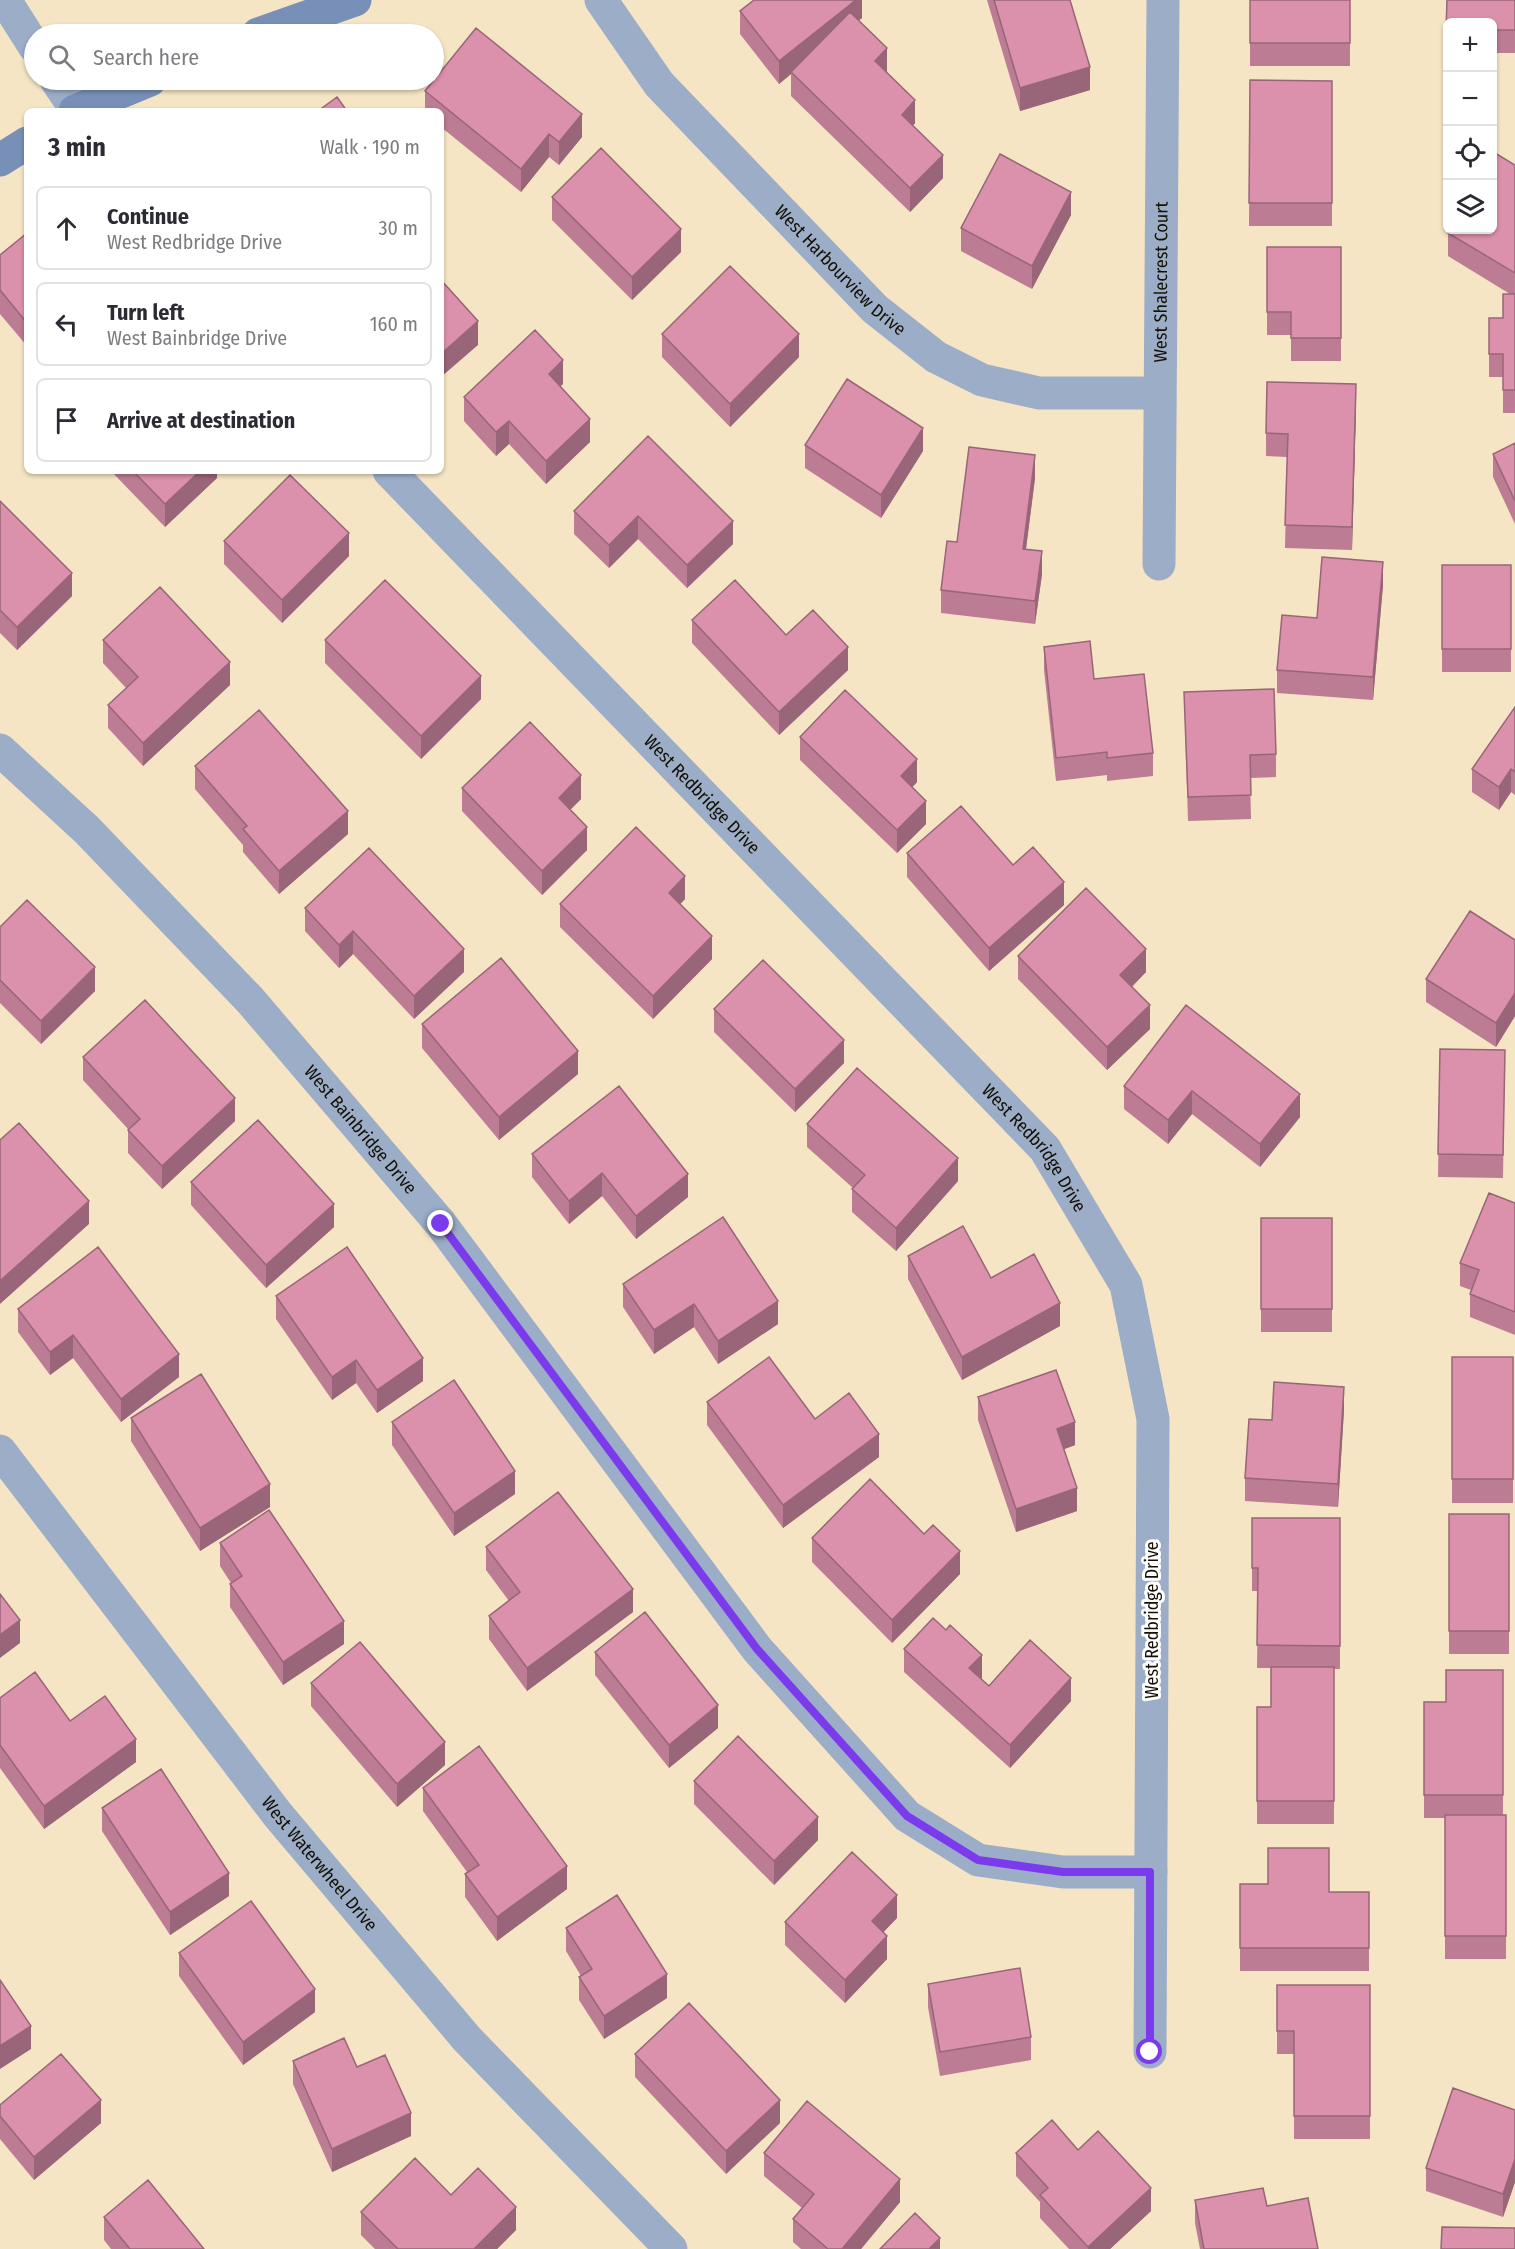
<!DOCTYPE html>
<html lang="en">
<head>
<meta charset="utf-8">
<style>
  body { margin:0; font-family:"Fira Sans Condensed",sans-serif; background:#f2f2f3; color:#2b2b33 }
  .controls { position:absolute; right:18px; top:18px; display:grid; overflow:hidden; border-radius:9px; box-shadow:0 2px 4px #0004 }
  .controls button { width:54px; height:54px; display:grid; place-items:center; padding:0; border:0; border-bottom:2px solid #e1e1e2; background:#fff; color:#2b2b33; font:30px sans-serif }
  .stop { position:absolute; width:18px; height:18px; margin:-14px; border:4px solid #7c3aed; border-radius:50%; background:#fff }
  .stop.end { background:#7c3aed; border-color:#fff; box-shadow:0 2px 6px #0008 }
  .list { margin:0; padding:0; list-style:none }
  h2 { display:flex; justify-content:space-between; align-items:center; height:78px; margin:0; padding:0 24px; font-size:26px }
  h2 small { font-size:20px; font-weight:400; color:#7c7c81 }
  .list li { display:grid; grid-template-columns:39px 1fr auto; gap:18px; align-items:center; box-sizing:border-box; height:84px; margin:0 12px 12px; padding:0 12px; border:2px solid #e1e1e2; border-radius:9px }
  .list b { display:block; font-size:22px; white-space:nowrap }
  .list p { margin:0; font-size:20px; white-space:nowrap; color:#7c7c81 }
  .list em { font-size:20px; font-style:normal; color:#7c7c81 }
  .icon { flex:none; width:33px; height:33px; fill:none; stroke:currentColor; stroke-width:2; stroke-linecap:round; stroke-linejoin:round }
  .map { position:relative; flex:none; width:1515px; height:2249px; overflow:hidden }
  .search { position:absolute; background:#fff; box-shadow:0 2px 4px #0004; left:24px; top:24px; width:420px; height:66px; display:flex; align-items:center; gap:15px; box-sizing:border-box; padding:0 21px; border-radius:33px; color:#7c7c81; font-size:22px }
  .panel { position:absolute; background:#fff; box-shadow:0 2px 4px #0004; left:24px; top:108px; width:420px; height:366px; border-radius:9px }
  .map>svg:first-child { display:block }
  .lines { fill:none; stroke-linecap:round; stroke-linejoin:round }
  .street { stroke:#9cadc8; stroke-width:33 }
  .secondary { stroke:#7890b7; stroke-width:33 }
  .wall { fill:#bc7c93 }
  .shaded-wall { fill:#996578 }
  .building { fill:#db90ab; stroke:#996578; stroke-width:1.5 }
  .route { stroke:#7c3aed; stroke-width:8 }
  .labels { text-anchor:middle; stroke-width:6; stroke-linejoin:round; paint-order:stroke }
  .street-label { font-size:18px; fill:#140f04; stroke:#fff }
</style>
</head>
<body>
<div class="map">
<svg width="1515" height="2249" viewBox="0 0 1515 2249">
  <rect width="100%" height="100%" fill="#f6e5c4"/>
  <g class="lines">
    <!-- street -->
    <g class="street">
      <path d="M5,0L34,46"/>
      <path id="s1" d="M601,0L659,84L875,309L936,357L982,380L1039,393H1159"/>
      <path d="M56,80L77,111"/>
      <path id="s2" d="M389,471L1045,1149L1126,1285L1153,1419L1150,2052"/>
      <path id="s3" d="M1159,564L1163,0"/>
      <path id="s4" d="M0,750L87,830L250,1000L441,1224L757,1649L907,1816L978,1860L1063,1872H1151"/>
      <path id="s5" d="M0,1451L278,1815L467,2039L671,2249"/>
    </g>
    <!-- secondary -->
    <path class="secondary" d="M258,34L355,0
      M75,111L150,80
      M0,160L27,143"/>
  </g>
  <!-- wall -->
  <path class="wall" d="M862,0V18L859,20L915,123L913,126L943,178L910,212L791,96V74L779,84L740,34V11Z
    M987,0H1070L1090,90L1020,111Z
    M1250,0H1350V66H1250Z
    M1447,0H1515V53H1492V22H1448V52H1446Z
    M1250,80L1332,81V226H1249Z
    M425,91L582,137L559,165L549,157L521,192L441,127V111H425Z
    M1515,165V413H1503V377H1489V318H1503L1510,294L1448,256V233Z
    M552,197L681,252L632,300L552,220Z
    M1071,215L1032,289L961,251V228Z
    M27,233V346L0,314V255Z
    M1267,247H1341V361H1291V335H1267Z
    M662,334L799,357L730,427L662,357Z
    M563,384L560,386L590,442L546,484L509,444L496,456L464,421V397Z
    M1356,407L1352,550L1285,548L1287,457L1266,456V433Z
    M648,436L733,544L687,588L638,539L609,568L574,534V511Z
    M1515,443V524L1493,477V454Z
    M805,445L923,451L881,518L805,468Z
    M111,471H217V478L165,527Z
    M1035,478L1026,549L1042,574L1035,624L941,613V590L957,542Z
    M0,501L72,596L17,650L0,633Z
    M224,541L349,556L282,623L224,564Z
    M1442,565H1511V672H1442Z
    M1383,585L1373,700L1277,693V670L1317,618Z
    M692,620L786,635L848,670L779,735L692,643Z
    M103,640L230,685L143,766L108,728V705L126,688L103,663Z
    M325,640L481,699L421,759L325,663Z
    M1044,647L1094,679L1153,753V776L1107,781V775L1056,781L1044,670Z
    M1184,692L1276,754V777L1250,778L1251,819L1188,821Z
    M1515,707V795L1511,792L1499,810L1472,792V769Z
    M800,737L917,782L912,787L926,824L897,853L800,760Z
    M195,766L348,834L279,894L243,852V845L195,789Z
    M462,788L581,799L570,810L587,850L542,895L462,811Z
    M907,853L1013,865L1064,905L989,971L907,877Z
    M685,899L680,904L712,959L653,1019L560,927V904Z
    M305,908L464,972L414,1019L353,954L339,968L305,931Z
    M0,927L95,991L41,1044L0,1003Z
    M1515,940V1016L1496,1047L1426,1002V979Z
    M1018,956L1146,972L1132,987L1150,1029L1107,1070L1018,979Z
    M714,1009L844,1063L795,1112L714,1032Z
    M422,1024L578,1074L499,1140L422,1048Z
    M1440,1049L1505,1050L1503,1178L1438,1177Z
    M83,1057L235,1121L162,1189L128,1153V1129L83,1080Z
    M1124,1086L1300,1094V1117L1260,1167L1192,1114L1168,1144L1124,1109Z
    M807,1124L958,1181L896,1251L852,1212V1189L853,1188L807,1147Z
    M532,1154L688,1197L636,1239L602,1196L569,1224L532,1177Z
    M191,1182L334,1227L266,1288L191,1205Z
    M1515,1203V1335L1470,1317V1294L1471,1290L1460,1286V1263Z
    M1261,1218H1332V1332H1261Z
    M908,1256L991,1278L1060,1326L962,1380L908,1279Z
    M623,1284L778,1324L718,1364L694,1327L654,1354L623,1307Z
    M276,1296L423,1381L377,1413L356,1383L332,1400L276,1319Z
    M18,1309L179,1377L121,1422L73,1358L50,1375L18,1332Z
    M1452,1357H1513V1503H1452Z
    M978,1397L1075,1445L1064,1449L1077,1511L1016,1532L978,1420Z
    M707,1402L815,1419L879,1457L783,1528L707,1425Z
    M1344,1410L1338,1507L1245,1501V1478L1272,1420Z
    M131,1418L270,1507L200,1551L131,1441Z
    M392,1422L515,1494L454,1536L392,1445Z
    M1449,1514H1509V1654H1449Z
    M1252,1518H1340V1669H1334V1824H1257V1707H1271V1668H1257L1258,1591H1252Z
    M812,1538L960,1574L892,1643L812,1562Z
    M220,1543L344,1644L283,1685L230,1607V1584L231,1583L220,1566Z
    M486,1547L633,1612L527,1691L489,1639V1616L509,1601L486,1570Z
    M946,1630L982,1678L981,1679L989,1686L1071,1701L1010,1768L904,1672V1649Z
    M595,1652L718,1728L669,1768L595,1675Z
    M1503,1670V1815H1506V1959H1445V1818H1424V1702H1446Z
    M311,1683L445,1765L397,1807L311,1706Z
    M0,1698L70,1721L136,1762L44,1829L0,1768Z
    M694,1781L818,1840L774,1885L694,1804Z
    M423,1788L567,1889L497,1941L465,1897V1874L467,1872L423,1811Z
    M102,1808L229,1896L170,1935L102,1831Z
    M1240,1884L1329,1892H1369V1971H1240Z
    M897,1918L883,1932L887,1959L845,2003L785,1945V1922Z
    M566,1928L667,1998L604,2039L579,2000V1977L581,1976L566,1951Z
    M179,1953L315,2012L243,2065L179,1976Z
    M928,1984L1031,2037V2060L940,2076L928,2007Z
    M1277,1985H1370V2139H1294V2054H1277Z
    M635,2054L780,2123L726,2174L635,2077Z
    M293,2061L357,2067L411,2136L332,2172L293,2084Z
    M0,2105L101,2123L34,2180L0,2139Z
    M1515,2110V2182L1503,2217L1426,2191V2168Z
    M1078,2150L1151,2211L1110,2249H1069L1040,2218V2202L1016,2176V2153Z
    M764,2153L900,2202L861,2249H801L793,2242V2219L802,2208L764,2176Z
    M451,2195L516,2230L497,2249H375L361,2235V2212Z
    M1195,2200L1267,2206L1318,2249H1200L1195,2223Z
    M104,2217L204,2249H111L104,2240Z"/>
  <!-- shaded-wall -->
  <path class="shaded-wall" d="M856,0H862V18L792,73L791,72V74L779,84V61Z
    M887,48V71L875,84V61Z
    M1090,67V90L1020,111V88Z
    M915,100V123L902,138V115Z
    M582,114V137L559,165V142Z
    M549,134V157L521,192V169Z
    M943,155V178L910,212V188Z
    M1071,192V215L1032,289V266Z
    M681,229V252L632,300V277Z
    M478,321V345L441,377V354Z
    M799,334V357L730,427V404Z
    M563,360V384L549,397V374Z
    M1356,384V407L1352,550V527Z
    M590,419V442L546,484V461Z
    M509,421V444L496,456V432Z
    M923,428V451L881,518V495Z
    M1035,455V478L1023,572V549Z
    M200,471H217V478L165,527V504Z
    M638,516V539L609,568V545Z
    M733,521V544L687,588V565Z
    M349,533V556L282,623V600Z
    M1042,551V574L1035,624V601Z
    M1383,562V585L1373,700V677Z
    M72,573V596L17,650V627Z
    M848,647V670L779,735V712Z
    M230,662V685L143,766V743Z
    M481,676V699L421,759V736Z
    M917,759V782L901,800V776Z
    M1511,769V792L1499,810V787Z
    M581,775V799L559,821V798Z
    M926,801V824L897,853V830Z
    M348,811V834L279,894V871Z
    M587,827V850L542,895V871Z
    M685,876V899L669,916V893Z
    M1064,882V905L989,971V948Z
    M353,931V954L339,968V945Z
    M712,936V959L653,1019V996Z
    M464,949V972L414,1019V996Z
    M1146,949V972L1120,998V975Z
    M95,967V991L41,1044V1021Z
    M1515,993V1016L1496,1047V1023Z
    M1150,1005V1029L1107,1070V1047Z
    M844,1040V1063L795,1112V1089Z
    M578,1051V1074L499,1140V1117Z
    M1192,1091V1114L1168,1144V1120Z
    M1300,1094V1117L1260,1167V1144Z
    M235,1098V1121L162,1189V1166Z
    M958,1158V1181L896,1251V1228Z
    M602,1173V1196L569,1224V1201Z
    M688,1174V1197L636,1239V1216Z
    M89,1201V1224L0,1304V1281Z
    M334,1204V1227L266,1288V1265Z
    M778,1301V1324L718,1364V1341Z
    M1060,1303V1326L962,1380V1357Z
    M694,1304V1327L654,1354V1330Z
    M73,1335V1358L50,1375V1352Z
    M179,1354V1377L121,1422V1399Z
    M423,1358V1381L377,1413V1390Z
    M356,1360V1383L332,1400V1377Z
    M1344,1387V1410L1338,1507V1484Z
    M1075,1422V1445L1057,1452V1429Z
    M879,1434V1457L783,1528V1505Z
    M515,1471V1494L454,1536V1513Z
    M270,1484V1507L200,1551V1528Z
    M1077,1488V1511L1016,1532V1509Z
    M960,1551V1574L892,1643V1620Z
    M633,1589V1612L527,1691V1668Z
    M20,1620V1643L0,1658V1635Z
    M344,1621V1644L283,1685V1662Z
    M982,1655V1678L969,1691V1668Z
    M1071,1678V1701L1010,1768V1745Z
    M718,1705V1728L669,1768V1745Z
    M136,1739V1762L44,1829V1806Z
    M445,1742V1765L397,1807V1784Z
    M818,1817V1840L774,1885V1861Z
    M567,1866V1889L497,1941V1917Z
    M229,1873V1896L170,1935V1912Z
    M897,1895V1918L872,1944V1921Z
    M887,1936V1959L845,2003V1980Z
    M667,1974V1998L604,2039V2016Z
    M315,1989V2012L243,2065V2042Z
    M31,2026V2049L0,2069V2046Z
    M101,2100V2123L34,2180V2157Z
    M780,2100V2123L726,2174V2151Z
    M411,2113V2136L332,2172V2149Z
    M1515,2159V2182L1503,2217V2194Z
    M900,2179V2202L861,2249H842Z
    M1151,2188V2211L1110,2249H1088V2247Z
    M516,2207V2230L497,2249H474Z
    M940,2238V2249H929Z"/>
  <!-- building -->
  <path class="building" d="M754,0H856L779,61L740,11Z
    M994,0H1070L1090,67L1020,88Z
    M1250,0H1350V43H1250Z
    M1447,0H1515V30H1492V22H1448V29H1446Z
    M850,12L887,48L875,61L915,100L902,115L943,155L910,188L791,72Z
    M476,28L582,114L559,142L549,134L521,169L425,91Z
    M1250,80L1332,81V203H1249Z
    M337,97L347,111H318Z
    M601,148L681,229L632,277L552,197Z
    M1495,153L1515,165V273L1448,233L1450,230H1492V157Z
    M1000,154L1071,192L1032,266L961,228Z
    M27,233V323L0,290V255Z
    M1267,247H1341V338H1291V312H1267Z
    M730,266L799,334L730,404L662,334Z
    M441,280L478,321L441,354Z
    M1503,294H1515V390H1503V354H1489V318H1503Z
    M535,330L563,360L549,374L590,419L546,461L509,421L496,432L464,397Z
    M847,379L923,428L881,495L805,445Z
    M1267,382L1356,384L1352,527L1285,525L1288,434L1266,433Z
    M648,436L733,521L687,565L638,516L609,545L574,511Z
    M1515,443V501L1493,454Z
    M969,447L1035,455L1023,549L1042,551L1035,601L941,590L947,541L957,542Z
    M133,471H200L165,504Z
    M290,475L349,533L282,600L224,541Z
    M0,501L72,573L17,627L0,610Z
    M1322,557L1383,562L1373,677L1277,670L1282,615L1317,618Z
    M1442,565H1511V649H1442Z
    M385,580L481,676L421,736L325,640Z
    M735,580L786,635L813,610L848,647L779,712L692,620Z
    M160,587L230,662L143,743L108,705L138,677L103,640Z
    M1090,641L1094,679L1144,674L1153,753L1107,758V752L1056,758L1044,647Z
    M1274,689L1276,754L1250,755L1251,795L1188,797L1184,692Z
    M845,690L917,759L901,776L926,801L897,830L800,737Z
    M1515,707V772L1511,769L1499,787L1472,769Z
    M259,710L348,811L279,871L243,829L247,826L195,766Z
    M530,722L581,775L559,798L587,827L542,871L462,788Z
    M961,806L1013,865L1033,847L1064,882L989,948L907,853Z
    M636,827L685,876L669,893L712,936L653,996L560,904Z
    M369,848L464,949L414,996L353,931L339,945L305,908Z
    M1086,888L1146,949L1120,975L1150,1005L1107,1047L1018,956Z
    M27,900L95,967L41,1021L0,980V927Z
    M1470,911L1515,940V993L1496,1023L1426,979Z
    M501,958L578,1051L499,1117L422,1024Z
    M763,960L844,1040L795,1089L714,1009Z
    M145,1000L235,1098L162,1166L128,1130L140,1119L83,1057Z
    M1186,1005L1300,1094L1260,1144L1192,1091L1168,1120L1124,1086Z
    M1440,1049L1505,1050L1503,1155L1438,1154Z
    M857,1068L958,1158L896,1228L852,1189L865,1175L807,1124Z
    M619,1086L688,1174L636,1216L602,1173L569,1201L532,1154Z
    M258,1120L334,1204L266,1265L191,1182Z
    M19,1123L89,1201L0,1281V1140Z
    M1489,1193L1515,1203V1312L1470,1294L1479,1270L1460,1263Z
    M723,1217L778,1301L718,1341L694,1304L654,1330L623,1284Z
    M1261,1218H1332V1309H1261Z
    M963,1226L991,1278L1034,1254L1060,1303L962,1357L908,1256Z
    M98,1247L179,1354L121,1399L73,1335L50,1352L18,1309Z
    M347,1247L423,1358L377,1390L356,1360L332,1377L276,1296Z
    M769,1357L815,1419L849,1393L879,1434L783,1505L707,1402Z
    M1452,1357H1513V1479H1452Z
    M1056,1370L1075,1422L1057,1429L1077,1488L1016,1509L978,1397Z
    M201,1374L270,1484L200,1528L131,1418Z
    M454,1380L515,1471L454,1513L392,1422Z
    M1274,1382L1344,1387L1338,1484L1245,1478L1249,1419L1272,1420Z
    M870,1479L924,1534L933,1525L960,1551L892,1620L812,1538Z
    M558,1492L633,1589L527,1668L489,1616L520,1592L486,1547Z
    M269,1510L344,1621L283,1662L230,1584L242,1576L220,1543Z
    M1449,1514H1509V1631H1449Z
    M1252,1518H1340V1646L1257,1645L1258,1568H1252Z
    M0,1594L20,1620L0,1635Z
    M645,1612L718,1705L669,1745L595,1652Z
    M933,1618L946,1630L950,1625L982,1655L969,1668L989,1686L1030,1640L1071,1678L1010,1745L904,1649Z
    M360,1642L445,1742L397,1784L311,1683Z
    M1271,1667H1334V1801H1257V1707H1271Z
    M1446,1670H1503V1795H1424V1702H1446Z
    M35,1672L70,1721L105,1696L136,1739L44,1806L0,1745V1698Z
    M738,1736L818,1817L774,1861L694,1781Z
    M479,1746L567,1866L497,1917L465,1874L479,1865L423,1788Z
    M161,1769L229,1873L170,1912L102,1808Z
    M1445,1815H1506V1936H1445Z
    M1268,1848H1329V1892H1369V1948H1240V1884H1268Z
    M852,1852L897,1895L872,1921L887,1936L845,1980L785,1922Z
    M617,1895L667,1974L604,2016L579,1977L592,1969L566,1928Z
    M251,1901L315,1989L243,2042L179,1953Z
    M1020,1968L1031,2037L940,2052L928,1984Z
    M0,1980L31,2026L0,2046Z
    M1277,1985H1370V2116H1294V2031H1277Z
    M689,2003L780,2100L726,2151L635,2054Z
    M344,2038L357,2067L385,2055L411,2113L332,2149L293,2061Z
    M61,2054L101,2100L34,2157L0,2116V2105Z
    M1453,2088L1515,2110V2159L1503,2194L1426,2168Z
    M807,2101L900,2179L842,2249H828L793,2219L814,2194L764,2153Z
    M1052,2120L1078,2150L1098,2131L1151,2188L1088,2247L1040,2195L1048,2188L1016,2153Z
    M415,2158L451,2195L478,2168L516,2207L474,2249H398L361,2212Z
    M148,2180L204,2249H130L104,2217Z
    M1263,2188L1267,2206L1308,2198L1318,2249H1204L1195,2200Z
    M915,2213L940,2238L929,2249H880Z
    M1442,2227L1515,2228V2249H1441Z"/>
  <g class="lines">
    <!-- route -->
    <path class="route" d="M441,1224L757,1649L907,1816L978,1860L1063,1872H1150V2052"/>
  </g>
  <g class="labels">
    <!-- street labels -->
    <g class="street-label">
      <text dy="6" stroke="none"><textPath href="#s1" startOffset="362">West Harbourview Drive</textPath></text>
      <text dy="6" stroke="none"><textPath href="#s3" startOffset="282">West Shalecrest Court</textPath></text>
      <text dy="6" stroke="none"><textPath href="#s2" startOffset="450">West Redbridge Drive</textPath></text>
      <text dy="6" stroke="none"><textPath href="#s4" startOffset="524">West Bainbridge Drive</textPath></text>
      <text dy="6" stroke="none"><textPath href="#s2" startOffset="936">West Redbridge Drive</textPath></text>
      <text transform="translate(1152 1620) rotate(-90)" y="6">West Redbridge Drive</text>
      <text dy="6" stroke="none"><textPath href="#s5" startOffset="522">West Waterwheel Drive</textPath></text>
    </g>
  </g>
</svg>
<div class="controls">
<button>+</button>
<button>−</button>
<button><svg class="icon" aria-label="locate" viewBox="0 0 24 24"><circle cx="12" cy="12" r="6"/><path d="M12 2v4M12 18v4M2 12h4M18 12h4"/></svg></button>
<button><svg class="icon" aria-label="layers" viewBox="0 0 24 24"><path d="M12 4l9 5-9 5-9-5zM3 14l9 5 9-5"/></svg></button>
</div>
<div class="stop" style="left:1150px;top:2052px"></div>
<div class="stop end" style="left:441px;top:1224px"></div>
<div class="search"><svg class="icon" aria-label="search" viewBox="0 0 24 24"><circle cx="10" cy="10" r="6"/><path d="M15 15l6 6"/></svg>Search here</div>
<section class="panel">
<h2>3 min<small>Walk · 190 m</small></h2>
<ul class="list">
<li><svg class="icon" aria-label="ahead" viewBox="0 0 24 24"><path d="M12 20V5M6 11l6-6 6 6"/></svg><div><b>Continue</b><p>West Redbridge Drive</p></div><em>30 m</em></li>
<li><svg class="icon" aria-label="left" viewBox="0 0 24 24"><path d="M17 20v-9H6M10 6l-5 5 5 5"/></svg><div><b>Turn left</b><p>West Bainbridge Drive</p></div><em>160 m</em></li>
<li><svg class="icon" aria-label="arrive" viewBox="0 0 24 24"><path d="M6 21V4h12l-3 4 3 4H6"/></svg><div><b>Arrive at destination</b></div></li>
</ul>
</section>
</div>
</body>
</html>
